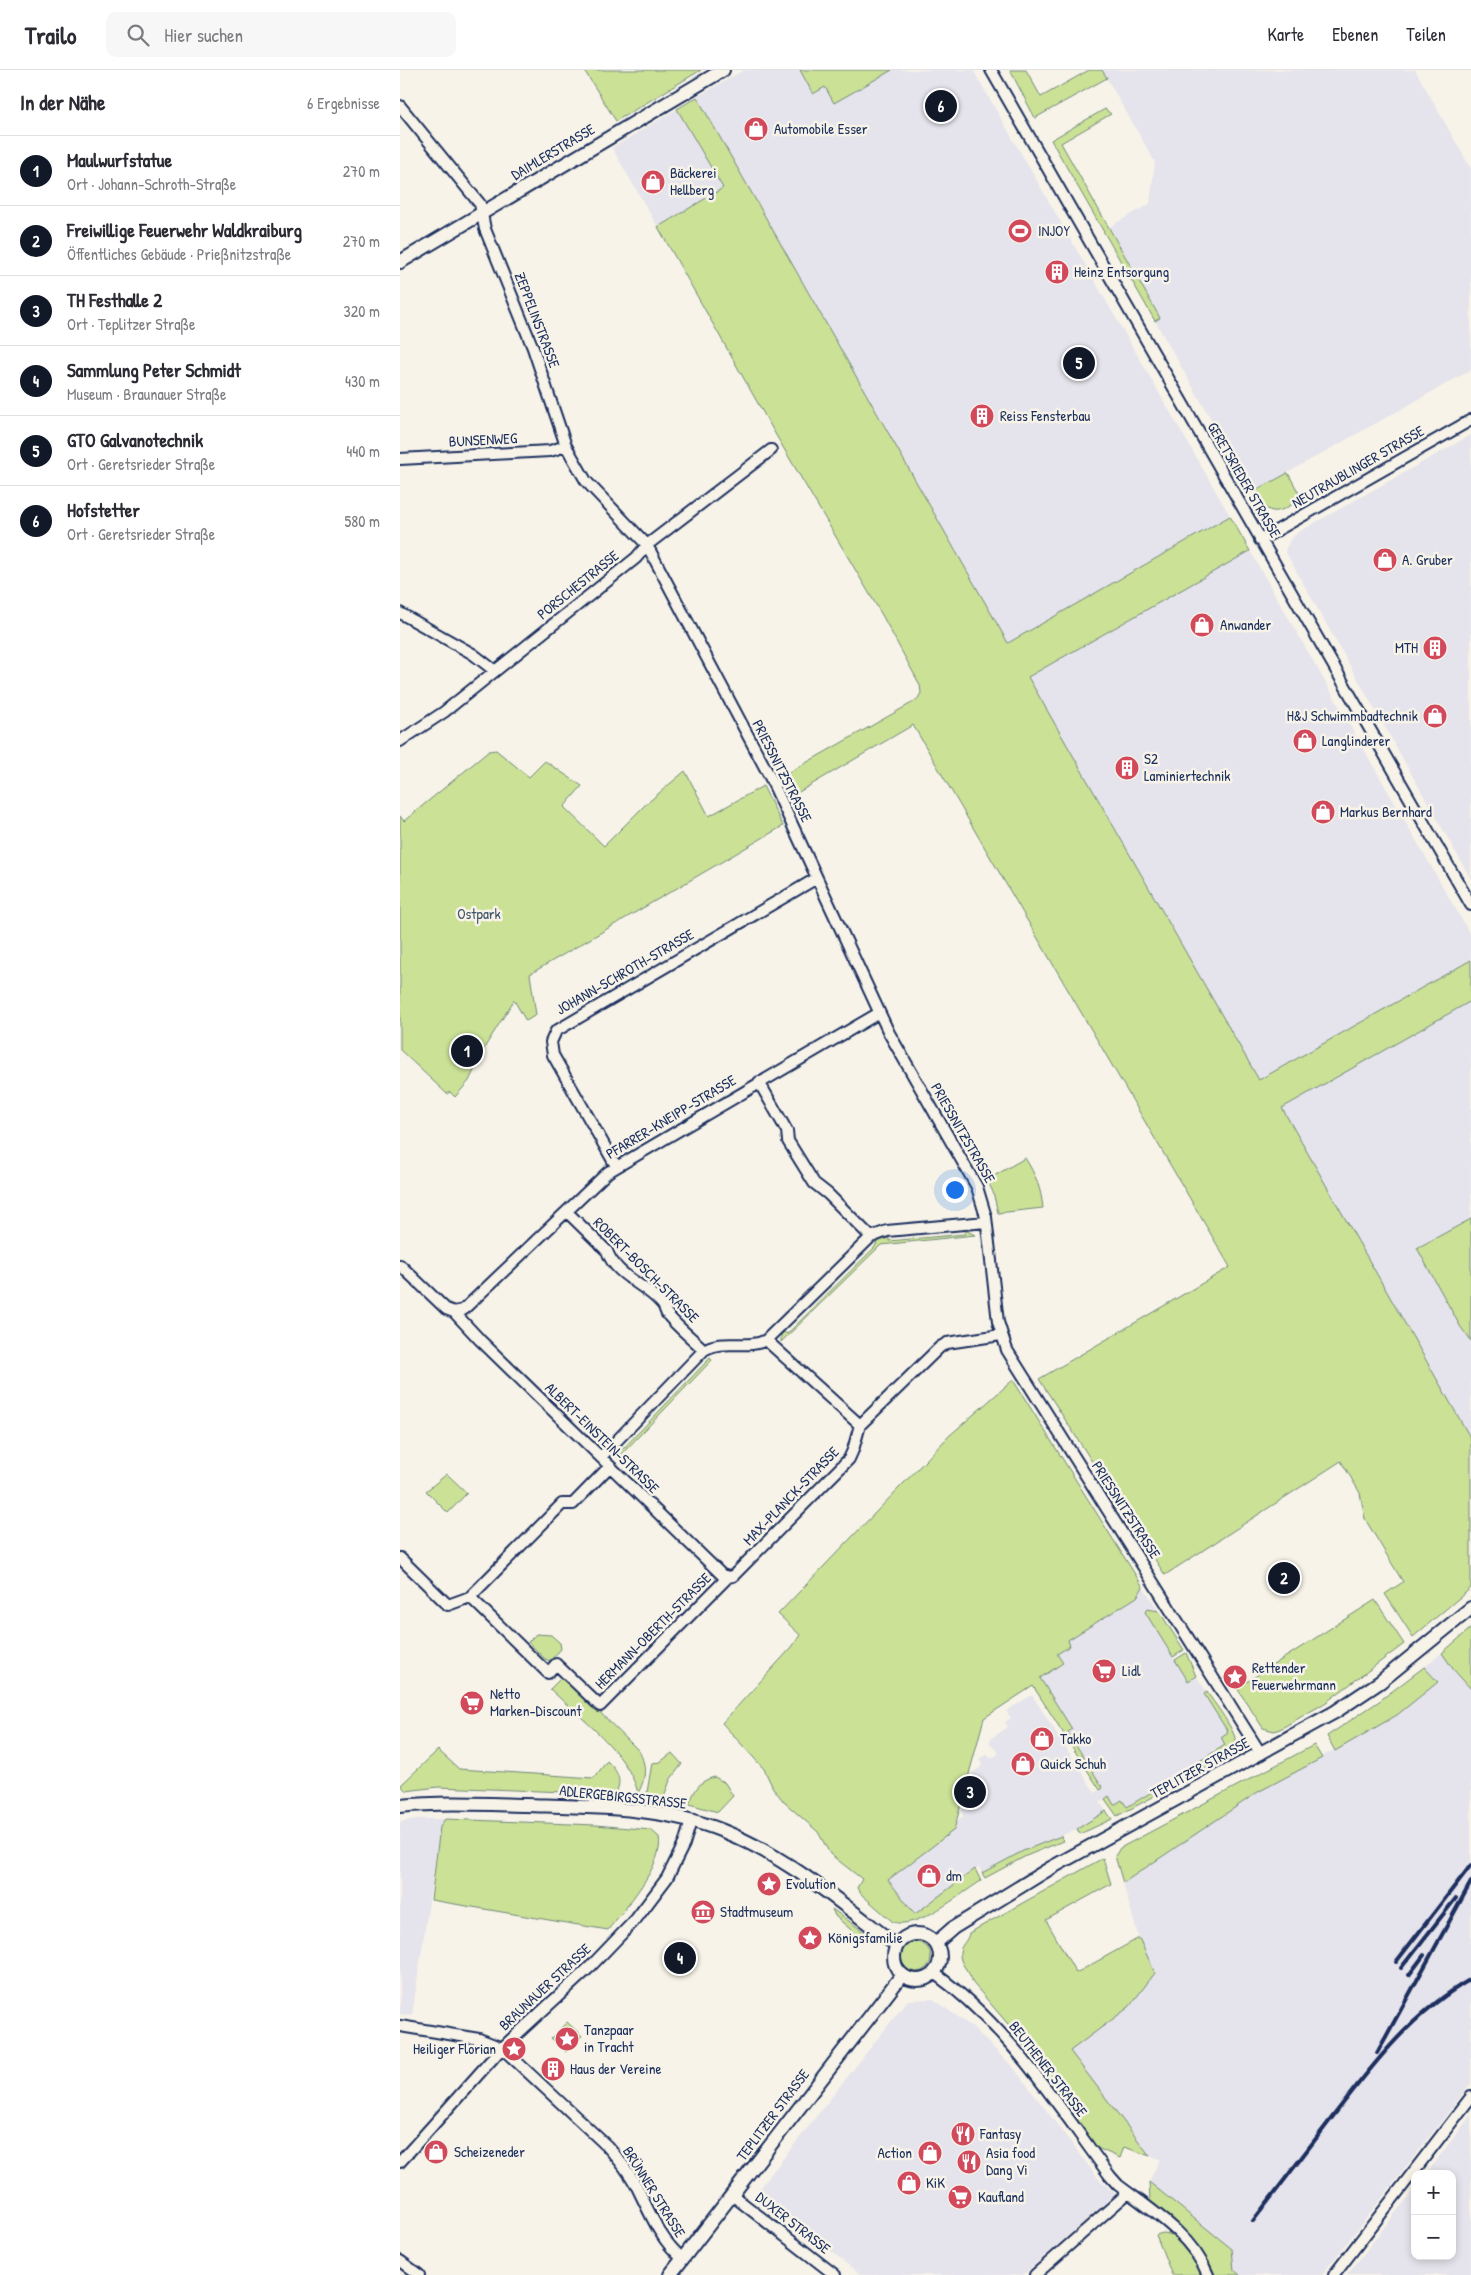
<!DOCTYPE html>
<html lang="de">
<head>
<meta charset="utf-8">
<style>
  body { margin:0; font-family:"Patrick Hand",sans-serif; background:#f7f7f7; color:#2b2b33 }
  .controls { position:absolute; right:15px; bottom:15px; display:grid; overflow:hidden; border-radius:10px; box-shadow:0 2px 8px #0003 }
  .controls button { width:45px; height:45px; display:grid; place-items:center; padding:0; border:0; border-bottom:1px solid #e1e1e2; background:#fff; color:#2b2b33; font:25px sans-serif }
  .you { position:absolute; left:554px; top:1119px; width:18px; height:18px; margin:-12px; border:4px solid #fff; border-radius:50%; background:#1a73e8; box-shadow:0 0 0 8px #1a73e833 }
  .badge { display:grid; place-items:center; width:32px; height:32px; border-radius:50%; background:#111827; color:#fff; font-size:16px; font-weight:700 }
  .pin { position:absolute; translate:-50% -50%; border:2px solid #fff; box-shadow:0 1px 5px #0006 }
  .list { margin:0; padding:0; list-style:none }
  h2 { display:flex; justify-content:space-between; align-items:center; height:65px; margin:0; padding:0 20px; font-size:21px }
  h2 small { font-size:16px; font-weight:400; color:#7c7c81 }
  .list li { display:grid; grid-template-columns:32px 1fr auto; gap:15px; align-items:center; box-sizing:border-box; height:70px; padding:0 20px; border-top:1px solid #e1e1e2 }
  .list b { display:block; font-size:19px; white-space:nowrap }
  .list p { margin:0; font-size:16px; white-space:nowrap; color:#7c7c81 }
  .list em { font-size:16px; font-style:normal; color:#7c7c81 }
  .icon { flex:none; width:28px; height:28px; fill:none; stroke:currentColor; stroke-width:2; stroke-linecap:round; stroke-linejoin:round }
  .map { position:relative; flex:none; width:1071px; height:2205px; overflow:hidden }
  header { display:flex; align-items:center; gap:30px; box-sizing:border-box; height:70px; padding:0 25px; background:#fff; border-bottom:1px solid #e1e1e2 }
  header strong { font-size:24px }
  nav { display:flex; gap:28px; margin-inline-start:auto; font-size:18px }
  .search { width:350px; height:45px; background:#f7f7f7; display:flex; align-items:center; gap:12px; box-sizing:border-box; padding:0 18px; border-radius:10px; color:#7c7c81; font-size:19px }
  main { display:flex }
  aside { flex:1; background:#fff }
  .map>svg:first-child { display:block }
  .built { fill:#e5e3eb }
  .green { fill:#cae196; stroke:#72887a }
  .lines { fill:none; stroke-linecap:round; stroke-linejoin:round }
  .minor-casing { stroke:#1b2f5e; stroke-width:14 }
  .tertiary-casing { stroke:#1b2f5e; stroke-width:16 }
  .minor { stroke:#f7f3e8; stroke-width:10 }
  .tertiary { stroke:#f7f3e8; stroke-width:12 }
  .rail { stroke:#1b2f5e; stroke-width:4 }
  .labels { text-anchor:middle; stroke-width:5; stroke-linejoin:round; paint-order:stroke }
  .poi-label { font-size:15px; fill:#1b2f5e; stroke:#f7f3e8; text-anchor:start }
  .street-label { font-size:15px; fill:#1b2f5e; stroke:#f7f3e8 }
  .park-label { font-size:15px; fill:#3e5369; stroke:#f7f3e8 }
</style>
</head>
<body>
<header>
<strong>Trailo</strong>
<div class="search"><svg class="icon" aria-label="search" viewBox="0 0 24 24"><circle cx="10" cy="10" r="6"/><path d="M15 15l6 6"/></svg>Hier suchen</div>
<nav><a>Karte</a><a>Ebenen</a><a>Teilen</a></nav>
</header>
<main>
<aside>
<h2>In der Nähe<small>6 Ergebnisse</small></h2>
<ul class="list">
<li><span class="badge">1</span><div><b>Maulwurfstatue</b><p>Ort · Johann-Schroth-Straße</p></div><em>270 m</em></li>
<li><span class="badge">2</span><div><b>Freiwillige Feuerwehr Waldkraiburg</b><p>Öffentliches Gebäude · Prießnitzstraße</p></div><em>270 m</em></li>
<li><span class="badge">3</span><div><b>TH Festhalle 2</b><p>Ort · Teplitzer Straße</p></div><em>320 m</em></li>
<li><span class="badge">4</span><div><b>Sammlung Peter Schmidt</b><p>Museum · Braunauer Straße</p></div><em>430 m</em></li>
<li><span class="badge">5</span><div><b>GTO Galvanotechnik</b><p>Ort · Geretsrieder Straße</p></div><em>440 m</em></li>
<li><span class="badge">6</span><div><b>Hofstetter</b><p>Ort · Geretsrieder Straße</p></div><em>580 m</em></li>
</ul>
</aside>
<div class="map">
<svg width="1071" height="2205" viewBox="0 0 1071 2205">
  <rect width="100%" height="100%" fill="#f7f3e8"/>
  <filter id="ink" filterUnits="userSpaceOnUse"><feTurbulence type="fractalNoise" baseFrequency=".02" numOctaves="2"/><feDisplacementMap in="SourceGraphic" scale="10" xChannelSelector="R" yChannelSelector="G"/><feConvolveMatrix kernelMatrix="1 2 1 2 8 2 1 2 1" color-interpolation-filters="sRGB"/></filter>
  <g filter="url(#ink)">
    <!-- built -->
    <path class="built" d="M344,0H400L413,24L425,17L434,32L492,0H573L830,446L608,573L297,27Z
      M702,0H1015L1071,99V300L853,422L755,251L760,248L709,157L750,134L755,92Z
      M277,39L323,118L258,157L212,78Z
      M1071,365V809L885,481L890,470L897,463Z
      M850,481L1071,866V890L859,1010L628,607Z
      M1071,931V1149L1017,1178L1060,1256L1071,1271V1369L881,1038Z
      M743,1517L759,1541L753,1539L745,1542L788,1611L796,1606L807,1622L804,1625L828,1662L826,1675L727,1737L714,1735L709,1727L700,1732L706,1741L677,1759L623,1781L582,1803L579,1797L515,1845L488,1810L553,1760L556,1752L564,1747L560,1740L585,1726L572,1703L580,1698L582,1694L579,1689L587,1684L591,1689L599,1683L589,1672L591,1671L590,1669L608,1657L605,1652L611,1648L606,1641L632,1625L695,1723L703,1718L668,1662L672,1659L640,1608L663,1594L657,1584L667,1570L737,1527Z
      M1042,1583L1053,1599L1071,1619V2013L922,2205H840L834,2201L832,2179L749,2112L760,2089L750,2086L669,1981L729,1937L755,1903L739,1868L723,1813L858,1722L997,1645L1038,1612L1024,1597Z
      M16,1749H45L40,1758L12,1945L0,1944V1752Z
      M533,1929L572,1957L613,1997L698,2108L715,2124L623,2205H461L357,2122L508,1930Z
      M1071,2045V2205H947L1015,2118V2186H1052V2104H1026Z"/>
    <!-- green -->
    <path class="green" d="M184,0H301L216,51Z
      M400,0H492L434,33L425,17L413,24Z
      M610,0H626L641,27L689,0H702L707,8L635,48Z
      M297,27L608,573L830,446L850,481L628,607L859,1010L1071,890V931L882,1038L1071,1369V1518L1013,1567L985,1524L1003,1512L965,1449L960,1423L941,1391L765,1505L639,1309L830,1197L513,655L392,726L381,707L517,630L521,623L520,615L482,545L377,367L258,157L323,118L277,39Z
      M705,39L711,44L661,73L760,248L755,251L651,70Z
      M888,403L902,429C877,443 871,450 853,422Z
      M96,680L129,707L145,691L182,716L164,737L204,776L245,735L285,701L309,746L363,716L383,756L130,904L136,945L126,951L114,930L86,975L69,1011L55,1027L50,1022L47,1024L0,980V746L4,751L89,681Z
      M625,1088C636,1105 641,1119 643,1138L598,1143L593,1122L587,1110Z
      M1071,1149V1271L1060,1256L1017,1178Z
      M565,1160L575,1165L481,1175L381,1272V1265L384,1262L387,1264L475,1177L477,1172L489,1168V1171L565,1164Z
      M310,1288L312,1290L218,1388L216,1386L218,1378L221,1381Z
      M613,1310L743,1517L737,1527L668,1570L670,1576L657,1584L663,1593L640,1608L672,1659L668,1662L703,1718L700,1720L633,1616L584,1648L554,1760L488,1810L515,1844L575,1799L581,1811C560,1824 518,1860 493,1852L461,1824L457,1818L462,1809L430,1784L418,1762L384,1732L373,1718L364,1699L322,1653L392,1577L400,1565L378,1544L549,1366Z
      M47,1404L67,1423L48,1443L26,1421Z
      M975,1530L1004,1574L925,1633L880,1659L874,1661L863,1658L837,1618Z
      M747,1539L759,1541L784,1580L773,1587L745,1542Z
      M1071,1558V1619L1053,1599L1042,1583Z
      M136,1564L151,1565L160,1573L161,1579L150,1591L145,1589L128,1572Z
      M786,1583L796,1606L788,1611L775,1590Z
      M1024,1597L1038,1612L997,1645L935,1681L927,1666L978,1632Z
      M163,1606L239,1681C247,1696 246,1709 238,1723C228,1682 180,1648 150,1619Z
      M807,1622C816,1636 842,1667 836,1682L780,1712L775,1713L770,1710L825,1675L821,1667L828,1662L804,1624Z
      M914,1675L922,1688L858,1722L723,1813L715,1786L720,1778Z
      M38,1680L59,1699L194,1708L207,1691C218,1701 223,1711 215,1724L38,1717L6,1721L1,1715Z
      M272,1683L282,1694L270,1710L263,1730L246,1728L252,1693L260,1692Z
      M315,1707L325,1713L333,1726L318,1742L289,1734C295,1720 299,1710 315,1707Z
      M755,1720L753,1727L717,1746L705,1729L709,1726L714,1735L722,1730L727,1737Z
      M706,1741L712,1749L680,1764L677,1759Z
      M45,1749L196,1755L251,1760L259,1767C265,1794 224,1839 208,1860L31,1830L40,1757Z
      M661,1766L663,1771L626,1786L585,1808L582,1803L623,1781Z
      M703,1788L711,1814L646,1850L676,1903L739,1868L755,1903L729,1937L670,1981L750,2086L724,2077L720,2088L695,2077L673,2044L674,2038L663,2024H658L613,1960L572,1912C571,1901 559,1896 560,1882C561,1874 568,1871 569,1863Z
      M432,1839L470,1866L465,1872L435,1846Z
      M501 1887a15 15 0 1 1 30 0a15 15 0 1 1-30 0Z
      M167,1952L182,1966L166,1982L151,1968Z
      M749,2112L832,2179L834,2200L840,2205H815C803,2173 776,2152 750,2131Z
      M763,2163C780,2164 796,2190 801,2205H772L756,2165Z"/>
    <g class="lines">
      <defs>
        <path id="minor" d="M591,0L1071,835
          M0,36L80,134L85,159L133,278L166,376L186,411L247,475L371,709L489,963L577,1117L586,1147L598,1252L607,1280L861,1684
          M0,389L150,381L166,376
          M860,470L1071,350
          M0,543L73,584L95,601
          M0,671L44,642L236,488L247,475L371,380
          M359,1012L387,1061L388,1071L414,1113L428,1124L471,1167
          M216,1096L153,985L151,972L156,961L417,808
          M167,1142L207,1181C216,1207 246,1214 262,1234C265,1237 265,1241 267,1244C277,1257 292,1268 304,1280
          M0,1195L46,1239L54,1242
          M54,1242L80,1270L322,1505L328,1507L333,1506L449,1389L453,1380L460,1355L540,1277L547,1273L601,1265
          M54,1242L63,1240L208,1102L479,943
          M366,1270L460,1355
          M201,1387L304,1280C322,1268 348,1280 366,1270L471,1167L487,1161L586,1152
          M0,1488L48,1535L70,1527L162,1434H173L210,1396
          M70,1527L148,1603L156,1594L200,1636L328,1507
          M534,1903C608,1956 656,2033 710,2106L718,2115C751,2140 792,2165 808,2205
          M0,1956L79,1969L102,1978L207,2076C219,2089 229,2102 237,2117C250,2143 260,2170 283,2189
          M0,2092L102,1978L191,1896L236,1849L267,1808L284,1774L291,1751
          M332,2125L435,2205
          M0,2191L19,2205
          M635,2205L728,2123
          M934,2205L1071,2027"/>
        <path id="tertiary" d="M0,192L323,0
          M0,1736C42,1732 83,1734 125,1735C190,1737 262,1736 323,1761C388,1787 441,1833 496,1875
          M494 1887a23 23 0 1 1 46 0a23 23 0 1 1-46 0Z
          M536,1873L553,1858L649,1799L935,1642L980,1612L1071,1538
          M270,2205L502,1905"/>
      </defs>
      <!-- minor casing -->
      <use href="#minor" class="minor-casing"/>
      <!-- tertiary casing -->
      <use href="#tertiary" class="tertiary-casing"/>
      <!-- minor -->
      <use href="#minor" class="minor"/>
      <!-- tertiary -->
      <use href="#tertiary" class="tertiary"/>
      <!-- rail -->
      <path class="rail" d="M996,1892L1071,1795
        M1001,1898L1056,1828
        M1009,1905L1024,1885
        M977,1983L1071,1812
        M853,2151C880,2116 907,2080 934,2045C974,1993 1013,1942 1071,1909"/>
    </g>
  </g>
  <!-- icons -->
  <defs>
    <symbol id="shop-disc" viewBox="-11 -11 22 22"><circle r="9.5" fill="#d1495b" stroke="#f7f3e8"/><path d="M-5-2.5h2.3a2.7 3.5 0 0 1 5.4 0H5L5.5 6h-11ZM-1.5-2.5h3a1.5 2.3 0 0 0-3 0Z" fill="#fff"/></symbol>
    <symbol id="stadium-disc" viewBox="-11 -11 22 22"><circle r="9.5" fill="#d1495b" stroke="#f7f3e8"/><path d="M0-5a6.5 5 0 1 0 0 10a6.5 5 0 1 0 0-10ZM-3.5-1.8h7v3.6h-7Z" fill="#fff"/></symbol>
    <symbol id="building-disc" viewBox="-11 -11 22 22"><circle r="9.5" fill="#d1495b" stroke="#f7f3e8"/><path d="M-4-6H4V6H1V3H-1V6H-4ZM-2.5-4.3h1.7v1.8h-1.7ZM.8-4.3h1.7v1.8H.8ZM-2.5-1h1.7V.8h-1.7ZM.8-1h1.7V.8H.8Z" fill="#fff"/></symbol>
    <symbol id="supermarket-disc" viewBox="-11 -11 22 22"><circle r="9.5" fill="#d1495b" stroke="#f7f3e8"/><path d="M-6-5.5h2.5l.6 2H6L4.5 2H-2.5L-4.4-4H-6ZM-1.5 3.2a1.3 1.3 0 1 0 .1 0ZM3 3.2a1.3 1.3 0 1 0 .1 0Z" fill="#fff"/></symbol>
    <symbol id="sight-disc" viewBox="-11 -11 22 22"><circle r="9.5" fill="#d1495b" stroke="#f7f3e8"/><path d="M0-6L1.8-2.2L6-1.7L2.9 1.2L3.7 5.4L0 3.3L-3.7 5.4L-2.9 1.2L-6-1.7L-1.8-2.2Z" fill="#fff"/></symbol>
    <symbol id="museum-disc" viewBox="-11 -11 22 22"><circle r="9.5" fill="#d1495b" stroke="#f7f3e8"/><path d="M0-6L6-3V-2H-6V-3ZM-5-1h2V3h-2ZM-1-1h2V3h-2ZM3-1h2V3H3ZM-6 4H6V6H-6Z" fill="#fff"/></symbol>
    <symbol id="restaurant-disc" viewBox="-11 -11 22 22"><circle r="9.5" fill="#d1495b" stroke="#f7f3e8"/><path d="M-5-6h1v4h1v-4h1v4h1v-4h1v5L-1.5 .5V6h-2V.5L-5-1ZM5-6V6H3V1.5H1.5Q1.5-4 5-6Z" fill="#fff"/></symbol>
  </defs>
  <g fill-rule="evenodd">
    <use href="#shop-disc" x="342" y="45" width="28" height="28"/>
    <use href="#shop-disc" x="239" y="98" width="28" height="28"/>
    <use href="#stadium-disc" x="606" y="147" width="28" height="28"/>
    <use href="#building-disc" x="643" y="188" width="28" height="28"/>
    <use href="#building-disc" x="568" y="332" width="28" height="28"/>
    <use href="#shop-disc" x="971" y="476" width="28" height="28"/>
    <use href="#shop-disc" x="788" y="541" width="28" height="28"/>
    <use href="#building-disc" x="1021" y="564" width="28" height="28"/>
    <use href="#shop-disc" x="1021" y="632" width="28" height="28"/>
    <use href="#shop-disc" x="891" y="657" width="28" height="28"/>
    <use href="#building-disc" x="713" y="684" width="28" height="28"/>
    <use href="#shop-disc" x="909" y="728" width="28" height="28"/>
    <use href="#supermarket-disc" x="690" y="1587" width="28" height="28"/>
    <use href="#sight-disc" x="821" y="1593" width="28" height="28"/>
    <use href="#supermarket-disc" x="58" y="1619" width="28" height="28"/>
    <use href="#shop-disc" x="628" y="1655" width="28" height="28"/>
    <use href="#shop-disc" x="609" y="1680" width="28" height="28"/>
    <use href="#shop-disc" x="515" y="1792" width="28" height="28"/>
    <use href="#sight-disc" x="355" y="1800" width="28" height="28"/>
    <use href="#museum-disc" x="289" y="1828" width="28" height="28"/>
    <use href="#sight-disc" x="396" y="1854" width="28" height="28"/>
    <use href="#sight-disc" x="153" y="1955" width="28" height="28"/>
    <use href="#sight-disc" x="100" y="1965" width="28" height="28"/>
    <use href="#building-disc" x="139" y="1985" width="28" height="28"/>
    <use href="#restaurant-disc" x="549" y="2050" width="28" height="28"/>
    <use href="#shop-disc" x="22" y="2068" width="28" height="28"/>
    <use href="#shop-disc" x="516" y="2069" width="28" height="28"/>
    <use href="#restaurant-disc" x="555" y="2078" width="28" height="28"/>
    <use href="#shop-disc" x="495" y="2099" width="28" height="28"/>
    <use href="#supermarket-disc" x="546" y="2113" width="28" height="28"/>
  </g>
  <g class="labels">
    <!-- poi labels -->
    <g class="poi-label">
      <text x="374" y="64">Automobile Esser</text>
      <text x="270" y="108">Bäckerei<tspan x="270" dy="17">Hellberg</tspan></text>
      <text x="638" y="166">INJOY</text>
      <text x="674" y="207">Heinz Entsorgung</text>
      <text x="600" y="351">Reiss Fensterbau</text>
      <text x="1002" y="495">A. Gruber</text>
      <text x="820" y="560">Anwander</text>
      <text x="1018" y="583" text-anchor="end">MTH</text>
      <text x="1018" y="651" text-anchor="end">H&amp;J Schwimmbadtechnik</text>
      <text x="922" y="676">Langlinderer</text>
      <text x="744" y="694">S2<tspan x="744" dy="17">Laminiertechnik</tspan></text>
      <text x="940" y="747">Markus Bernhard</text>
      <text x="852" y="1603">Rettender<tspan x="852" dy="17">Feuerwehrmann</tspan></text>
      <text x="722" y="1606">Lidl</text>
      <text x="90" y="1629">Netto<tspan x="90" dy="17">Marken-Discount</tspan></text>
      <text x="660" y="1674">Takko</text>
      <text x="640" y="1699">Quick Schuh</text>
      <text x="546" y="1811">dm</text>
      <text x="386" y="1819">Evolution</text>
      <text x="320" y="1847">Stadtmuseum</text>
      <text x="428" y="1873">Königsfamilie</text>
      <text x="184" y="1965">Tanzpaar<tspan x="184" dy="17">in Tracht</tspan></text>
      <text x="96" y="1984" text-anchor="end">Heiliger Florian</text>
      <text x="170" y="2004">Haus der Vereine</text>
      <text x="580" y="2069">Fantasy</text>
      <text x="54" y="2087">Scheizeneder</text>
      <text x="512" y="2088" text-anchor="end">Action</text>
      <text x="586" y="2088">Asia food<tspan x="586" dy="17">Dang Vi</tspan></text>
      <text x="526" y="2118">KiK</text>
      <text x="578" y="2132">Kaufland</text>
    </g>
    <!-- street labels -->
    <g class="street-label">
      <text transform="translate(153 82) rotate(-31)" y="5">DAIMLERSTRASSE</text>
      <text transform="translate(137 250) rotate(69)" y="5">ZEPPELINSTRASSE</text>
      <text transform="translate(83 370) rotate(-3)" y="5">BUNSENWEG</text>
      <text transform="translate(958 397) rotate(-30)" y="5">NEUTRAUBLINGER STRASSE</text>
      <text transform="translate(844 410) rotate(60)" y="5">GERETSRIEDER STRASSE</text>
      <text transform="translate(178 515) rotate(-39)" y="5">PORSCHESTRASSE</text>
      <text transform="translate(382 701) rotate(63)" y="5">PRIESSNITZSTRASSE</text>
      <text transform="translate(225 902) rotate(-30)" y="5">JOHANN-SCHROTH-STRASSE</text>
      <text transform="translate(271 1047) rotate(-31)" y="5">PFARRER-KNEIPP-STRASSE</text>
      <text transform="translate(563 1063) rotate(60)" y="5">PRIESSNITZSTRASSE</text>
      <text transform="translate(246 1200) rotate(45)" y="5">ROBERT-BOSCH-STRASSE</text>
      <text transform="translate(202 1368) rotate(44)" y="5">ALBERT-EINSTEIN-STRASSE</text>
      <text transform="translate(391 1426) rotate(-46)" y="5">MAX-PLANCK-STRASSE</text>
      <text transform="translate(726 1440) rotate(57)" y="5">PRIESSNITZSTRASSE</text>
      <text transform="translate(253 1561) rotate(-45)" y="5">HERMANN-OBERTH-STRASSE</text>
      <text transform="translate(800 1698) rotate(-29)" y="5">TEPLITZER STRASSE</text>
      <text transform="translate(223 1727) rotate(6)" y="5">ADLERGEBIRGSSTRASSE</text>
      <text transform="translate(145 1917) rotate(-43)" y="5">BRAUNAUER STRASSE</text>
      <text transform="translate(648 1999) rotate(52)" y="5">BEUTHENER STRASSE</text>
      <text transform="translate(373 2045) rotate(-53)" y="5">TEPLITZER STRASSE</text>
      <text transform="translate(254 2122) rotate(58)" y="5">BRÜNNER STRASSE</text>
      <text transform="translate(393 2153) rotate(38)" y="5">DUXER STRASSE</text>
    </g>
    <!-- park labels -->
    <g class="park-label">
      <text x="79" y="849">Ostpark</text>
    </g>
  </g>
</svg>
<div class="controls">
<button>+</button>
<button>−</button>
</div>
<div class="you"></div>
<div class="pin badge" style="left:67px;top:981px">1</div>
<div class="pin badge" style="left:884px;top:1508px">2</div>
<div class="pin badge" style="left:570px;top:1722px">3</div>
<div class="pin badge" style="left:280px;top:1888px">4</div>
<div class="pin badge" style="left:679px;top:293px">5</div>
<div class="pin badge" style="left:541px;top:36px">6</div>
</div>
</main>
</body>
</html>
